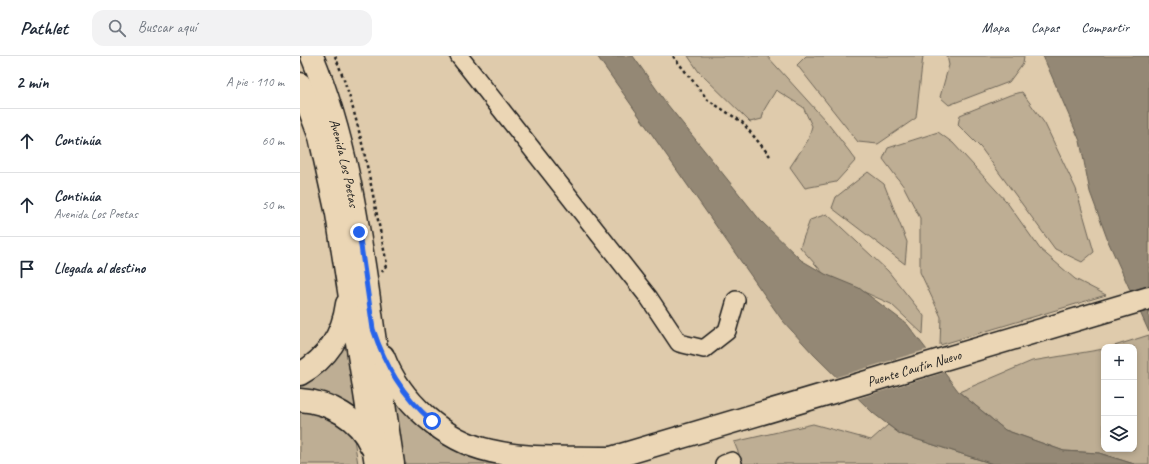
<!DOCTYPE html>
<html lang="es">
<head>
<meta charset="utf-8">
<style>
  body { margin:0; font-family:Caveat,sans-serif; background:#f2f2f3; color:#1f2937 }
  .controls { position:absolute; right:12px; bottom:12px; display:grid; overflow:hidden; border-radius:8px; box-shadow:0 2px 6px #0003 }
  .controls button { width:36px; height:36px; display:grid; place-items:center; padding:0; border:0; border-bottom:1px solid #e0e1e3; background:#fff; color:#1f2937; font:20px sans-serif }
  .stop { position:absolute; width:12px; height:12px; margin:-9px; border:3px solid #2563eb; border-radius:50%; background:#fff }
  .stop.end { background:#2563eb; border-color:#fff; box-shadow:0 1px 4px #0008 }
  .list { margin:0; padding:0; list-style:none }
  h2 { display:flex; justify-content:space-between; align-items:center; height:52px; margin:0; padding:0 16px; font-size:17px }
  h2 small { font-size:13px; font-weight:400; color:#747a83 }
  .list li { display:grid; grid-template-columns:26px 1fr auto; gap:12px; align-items:center; box-sizing:border-box; height:64px; padding:0 16px; border-top:1px solid #e0e1e3 }
  .list b { display:block; font-size:15px; white-space:nowrap }
  .list p { margin:0; font-size:13px; white-space:nowrap; color:#747a83 }
  .list em { font-size:13px; font-style:normal; color:#747a83 }
  .icon { flex:none; width:22px; height:22px; fill:none; stroke:currentColor; stroke-width:2; stroke-linecap:round; stroke-linejoin:round }
  .map { position:relative; flex:none; width:849px; height:408px; overflow:hidden }
  header { display:flex; align-items:center; gap:24px; box-sizing:border-box; height:56px; padding:0 20px; background:#fff; border-bottom:1px solid #e0e1e3 }
  header strong { font-size:19px }
  nav { display:flex; gap:22px; margin-inline-start:auto; font-size:14px }
  .search { width:280px; height:36px; background:#f2f2f3; display:flex; align-items:center; gap:10px; box-sizing:border-box; padding:0 14px; border-radius:12px; color:#747a83; font-size:15px }
  main { display:flex }
  aside { flex:1; background:#fff }
  .map>svg:first-child { display:block }
  .green { fill:#beae94; stroke:#6d6558 }
  .water { fill:#948874; stroke:#645d51 }
  .pier { fill:#dfcbac }
  .lines { fill:none; stroke-linecap:round; stroke-linejoin:round }
  .minor-casing { stroke:#1c1c1c; stroke-width:20 }
  .major-casing { stroke:#1c1c1c; stroke-width:25 }
  .path { stroke:#1c1c1c; stroke-width:2.5; stroke-dasharray:3 3; stroke-linecap:butt }
  .minor { stroke:#ebd6b5; stroke-width:17 }
  .major { stroke:#ebd6b5; stroke-width:22 }
  .route { stroke:#2563eb; stroke-width:5 }
  .labels { text-anchor:middle; stroke-width:3.5; stroke-linejoin:round; paint-order:stroke }
  .street-label { font-size:14px; fill:#1c1c1c; stroke:#ebd6b5 }
</style>
</head>
<body>
<header>
<strong>Pathlet</strong>
<div class="search"><svg class="icon" aria-label="search" viewBox="0 0 24 24"><circle cx="10" cy="10" r="6"/><path d="M15 15l6 6"/></svg>Buscar aquí</div>
<nav><a>Mapa</a><a>Capas</a><a>Compartir</a></nav>
</header>
<main>
<aside>
<h2>2 min<small>A pie · 110 m</small></h2>
<ul class="list">
<li><svg class="icon" aria-label="ahead" viewBox="0 0 24 24"><path d="M12 20V5M6 11l6-6 6 6"/></svg><div><b>Continúa</b></div><em>60 m</em></li>
<li><svg class="icon" aria-label="ahead" viewBox="0 0 24 24"><path d="M12 20V5M6 11l6-6 6 6"/></svg><div><b>Continúa</b><p>Avenida Los Poetas</p></div><em>50 m</em></li>
<li><svg class="icon" aria-label="arrive" viewBox="0 0 24 24"><path d="M6 21V4h12l-3 4 3 4H6"/></svg><div><b>Llegada al destino</b></div></li>
</ul>
</aside>
<div class="map">
<svg width="849" height="408" viewBox="0 0 849 408">
  <rect width="100%" height="100%" fill="#dfcbac"/>
  <filter id="ink" filterUnits="userSpaceOnUse"><feTurbulence type="fractalNoise" baseFrequency=".025" numOctaves="2"/><feDisplacementMap in="SourceGraphic" scale="8" xChannelSelector="R" yChannelSelector="G"/><feConvolveMatrix kernelMatrix="1 2 1 2 8 2 1 2 1" color-interpolation-filters="sRGB"/></filter>
  <g filter="url(#ink)">
    <!-- green -->
    <path class="green" d="M388,0H467L525,64L556,104L536,126L505,132L490,111L508,84L512,70L503,51L476,34L464,54L462,63L450,66L399,16Z
      M506,0H623L616,62L578,88L558,86L497,9Z
      M647,0H724L723,7L709,26L649,49L640,41L649,9Z
      M722,36L745,68L776,133L794,196L782,206L755,193L681,92L658,69L660,59L710,39Z
      M638,76L653,87L706,145L740,193L775,223L806,239L640,289L641,261L620,216V162L604,131L583,103L588,92Z
      M568,116L584,128L607,186L605,208L532,152L536,141Z
      M527,158L588,215L624,260L623,278L591,248L524,218L500,191L510,164Z
      M46,277L56,358C39,347 21,332 0,334V322Z
      M849,279V408H834L799,397L764,395L705,374L659,336L732,305L804,293V393H834V291H811Z
      M87,323L202,408H101Z
      M0,352H9L55,375L54,383L58,408H0Z
      M513,368L571,384L588,369L600,378L693,408H443L434,386Z"/>
    <!-- water -->
    <path class="water" d="M297,0H333L367,48L460,164L501,204L525,218L559,232L607,268L659,336L705,374L764,395L799,397L834,408H693L600,378L573,357L514,299L482,264Z
      M743,0H849V276L808,185L790,136L780,85Z"/>
    <!-- pier -->
    <path class="pier" d="M629,293L646,316L556,343L533,322Z"/>
    <g class="lines">
      <defs>
        <path id="minor" d="M159,0L349,242L379,287L404,293L427,275L436,244
          M424,408L432,405L433,408"/>
        <g id="major">
          <path id="s1" d="M12,0C45,79 58,165 70,250C77,302 85,355 93,408"/>
          <path d="M0,28L20,81L37,158L76,408"/>
          <path d="M83,300C100,345 144,385 191,395C228,404 269,401 307,402"/>
          <path d="M0,318C27,303 43,278 47,248"/>
          <path d="M0,344C29,346 59,362 71,390"/>
          <path id="s2" d="M291,408L849,242"/>
        </g>
      </defs>
      <!-- minor casing -->
      <use href="#minor" class="minor-casing"/>
      <!-- major casing -->
      <use href="#major" class="major-casing"/>
      <!-- path -->
      <path class="path" d="M35,0C62,66 72,139 87,208L82,216
        M373,0L408,44L442,66L470,100"/>
      <!-- minor -->
      <use href="#minor" class="minor"/>
      <!-- major -->
      <use href="#major" class="major"/>
    </g>
  </g>
  <g class="lines" filter="url(#ink)">
    <!-- route -->
    <path class="route" d="M59,176L73,273C85,309 102,339 132,365"/>
  </g>
  <g class="labels">
    <!-- street labels -->
    <g class="street-label">
      <text dy="5" stroke="none"><textPath href="#s1" startOffset="112">Avenida Los Poetas</textPath></text>
      <text dy="5" stroke="none"><textPath href="#s2" startOffset="337">Puente Cautín Nuevo</textPath></text>
    </g>
  </g>
</svg>
<div class="controls">
<button>+</button>
<button>−</button>
<button><svg class="icon" aria-label="layers" viewBox="0 0 24 24"><path d="M12 4l9 5-9 5-9-5zM3 14l9 5 9-5"/></svg></button>
</div>
<div class="stop" style="left:132px;top:365px"></div>
<div class="stop end" style="left:59px;top:176px"></div>
</div>
</main>
</body>
</html>
